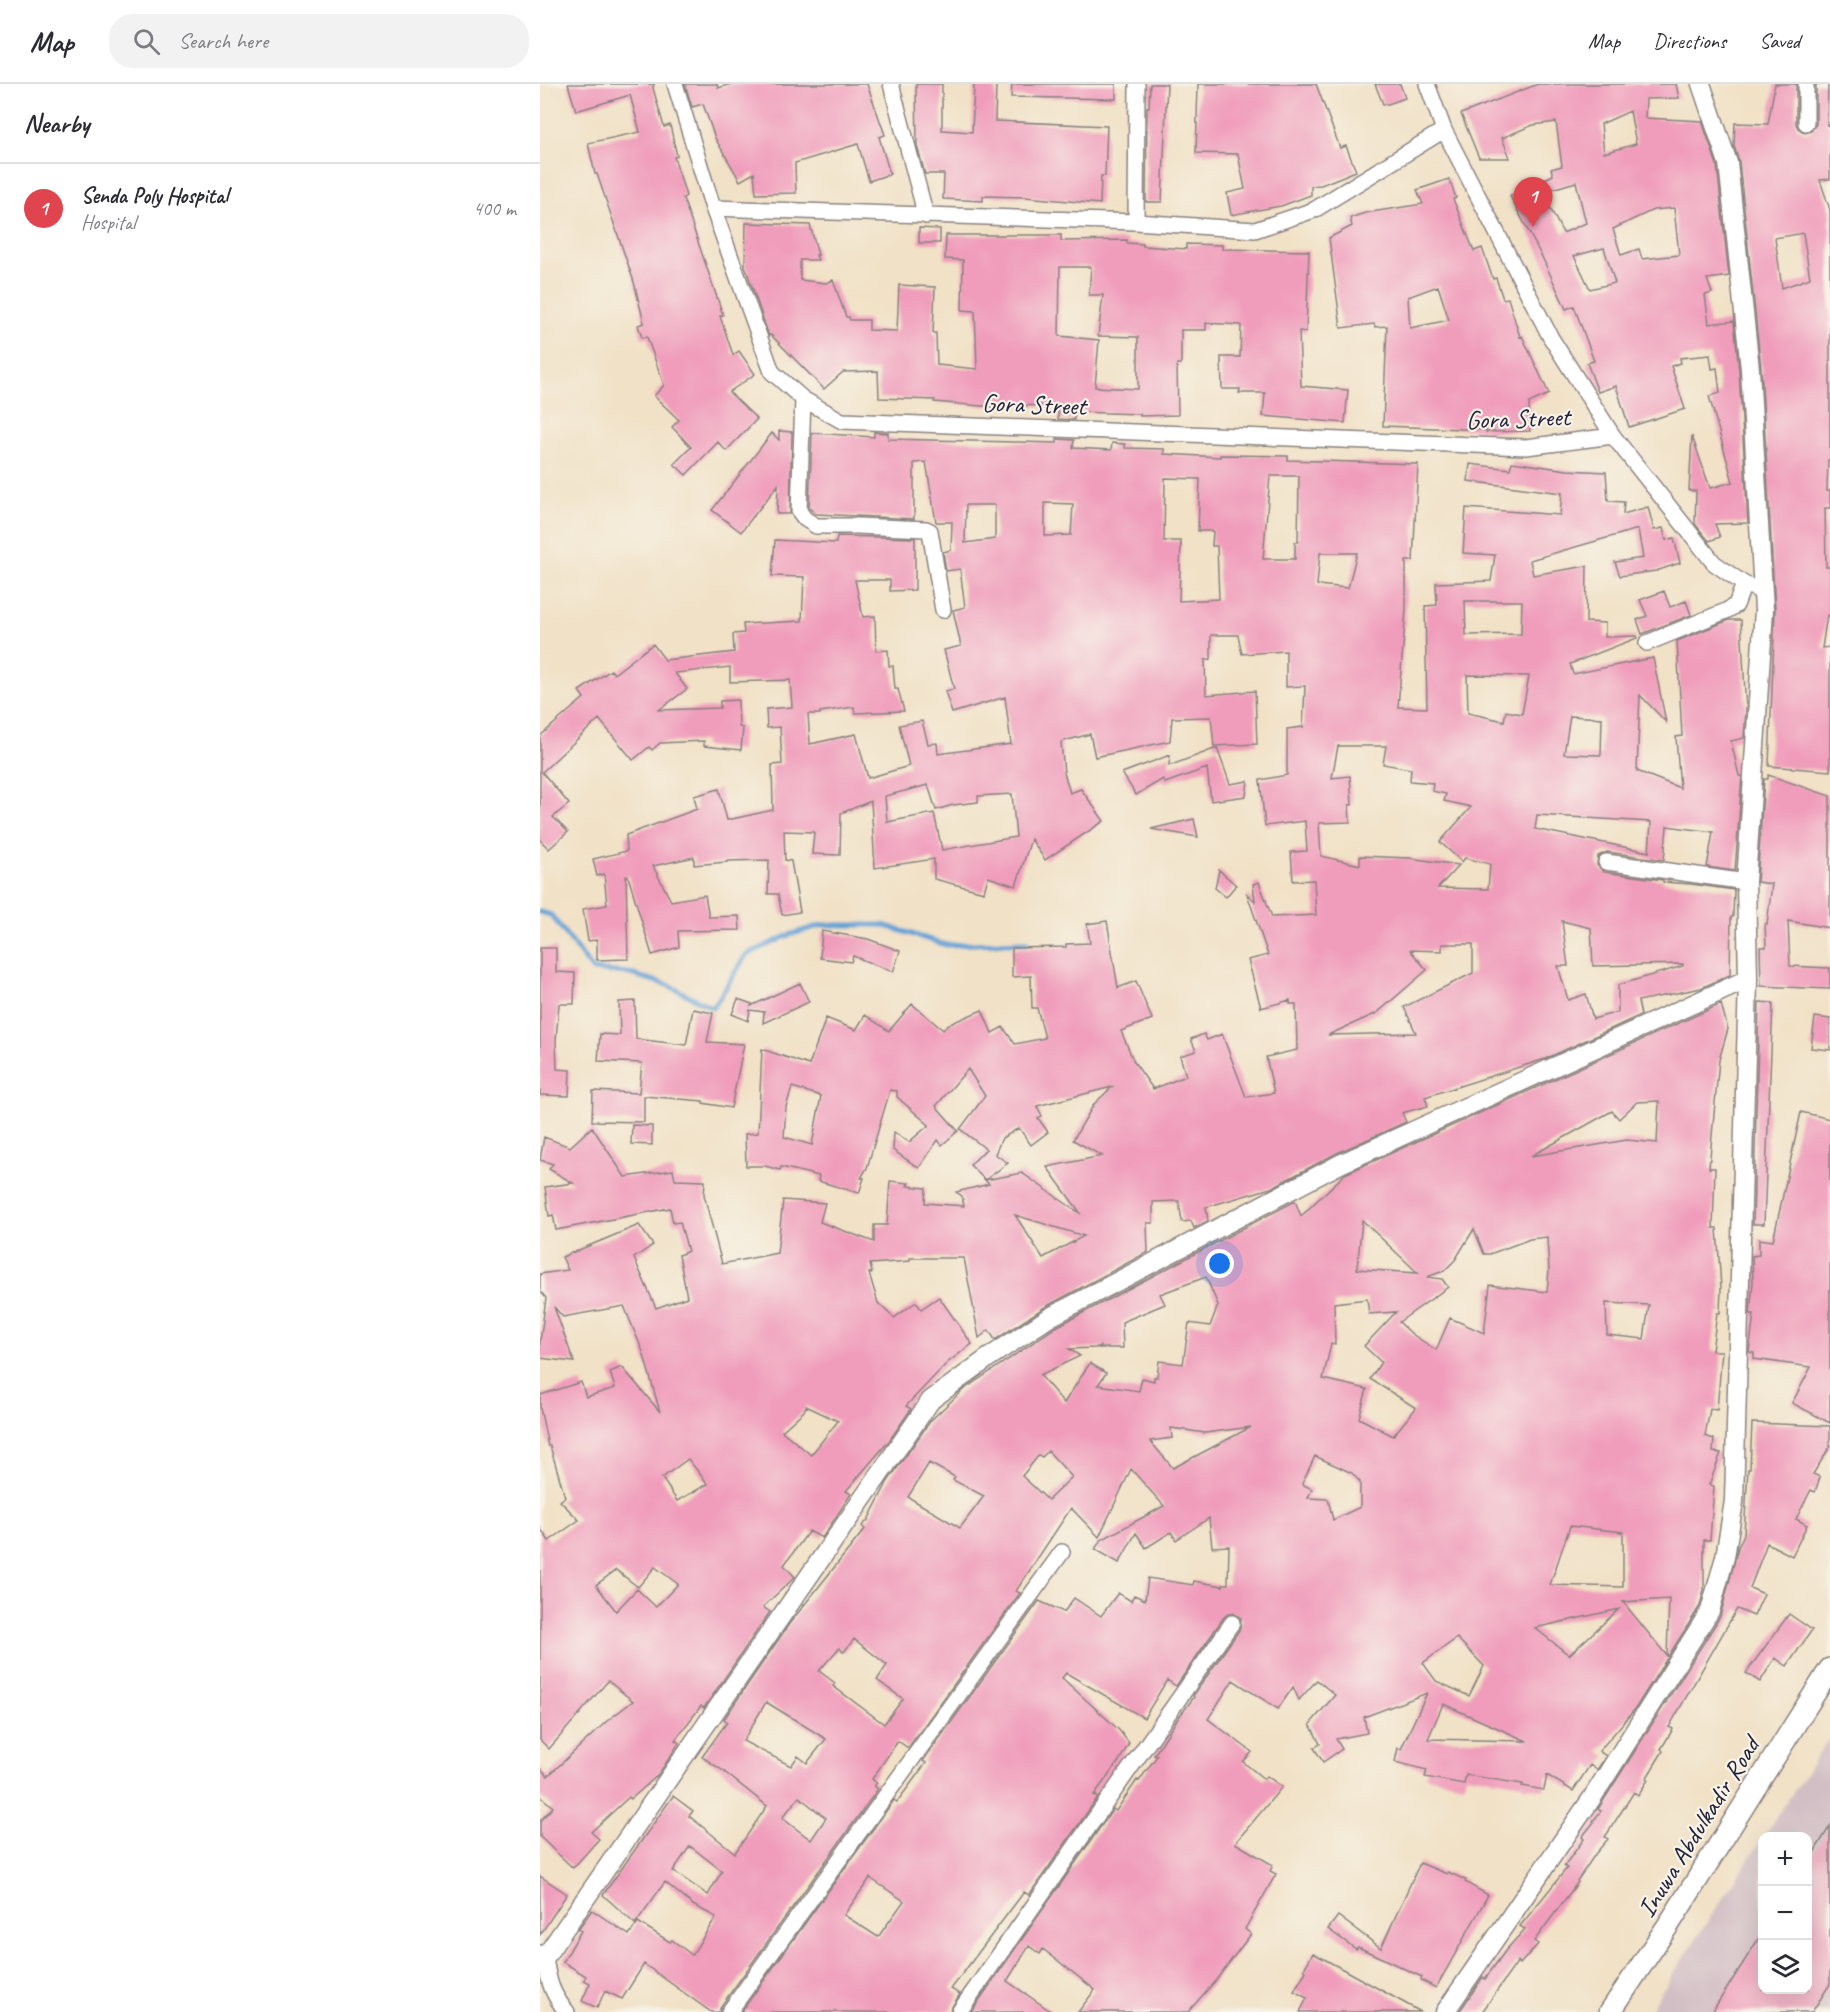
<!DOCTYPE html>
<html lang="en">
<head>
<meta charset="utf-8">
<style>
  body { margin:0; font-family:Caveat,sans-serif; background:#f2f2f3; color:#2b2b33 }
  .controls { position:absolute; right:18px; bottom:18px; display:grid; overflow:hidden; border-radius:12px; box-shadow:0 6px 24px #0002 }
  .controls button { width:54px; height:54px; display:grid; place-items:center; padding:0; border:0; border-bottom:2px solid #e1e1e2; background:#fff; color:#2b2b33; font:30px sans-serif }
  .you { position:absolute; left:680px; top:1180px; width:21px; height:21px; margin:-15px; border:4px solid #fff; border-radius:50%; background:#1a73e8; box-shadow:0 0 0 9px #1a73e833 }
  .badge { display:grid; place-items:center; width:39px; height:39px; border-radius:50%; background:#d93025; color:#fff; font-size:20px; font-weight:700 }
  .pin { position:absolute; translate:-50% -50px; filter:drop-shadow(0 2px 3px #0008) }
  .pin::after { content:''; position:absolute; top:32px; width:21px; height:18px; background:inherit; clip-path:polygon(0 0,100% 0,50% 100%) }
  .list { margin:0; padding:0; list-style:none }
  h2 { display:flex; justify-content:space-between; align-items:center; height:78px; margin:0; padding:0 24px; font-size:26px }
  h2 small { font-size:20px; font-weight:400; color:#7c7c81 }
  .list li { display:grid; grid-template-columns:39px 1fr auto; gap:18px; align-items:center; box-sizing:border-box; height:90px; padding:0 24px; border-top:2px solid #e1e1e2 }
  .list b { display:block; font-size:22px; white-space:nowrap }
  .list p { margin:0; font-size:20px; white-space:nowrap; color:#7c7c81 }
  .list em { font-size:20px; font-style:normal; color:#7c7c81 }
  .icon { flex:none; width:33px; height:33px; fill:none; stroke:currentColor; stroke-width:2; stroke-linecap:round; stroke-linejoin:round }
  .map { position:relative; flex:none; width:1290px; height:1928px; overflow:hidden }
  header { display:flex; align-items:center; gap:36px; box-sizing:border-box; height:84px; padding:0 30px; background:#fff; border-bottom:2px solid #e1e1e2 }
  header strong { font-size:28px }
  nav { display:flex; gap:33px; margin-inline-start:auto; font-size:21px }
  .search { width:420px; height:54px; background:#f2f2f3; display:flex; align-items:center; gap:15px; box-sizing:border-box; padding:0 21px; border-radius:24px; color:#7c7c81; font-size:22px }
  main { display:flex }
  aside { flex:1; background:#fff }
  .map>svg:first-child { display:block }
  .industrial { fill:#d2bec5 }
  .lines { fill:none; stroke-linecap:round; stroke-linejoin:round }
  .stream { stroke:#65a1d6; stroke-width:5 }
  .building { fill:#f09dbb; fill-rule:evenodd }
  .minor-casing { stroke:#8a8280; stroke-width:18 }
  .tertiary-casing { stroke:#8a8280; stroke-width:21 }
  .secondary-casing { stroke:#8a8280; stroke-width:24 }
  .minor { stroke:#fff; stroke-width:15 }
  .tertiary { stroke:#fff; stroke-width:18 }
  .secondary { stroke:#fff; stroke-width:21 }
  .labels { text-anchor:middle; stroke-width:4.5; stroke-linejoin:round; paint-order:stroke }
  .street-label { font-size:26px; fill:#22223b; stroke:#f7f3e8 }
</style>
</head>
<body>
<header>
<strong>Map</strong>
<div class="search"><svg class="icon" aria-label="search" viewBox="0 0 24 24"><circle cx="10" cy="10" r="6"/><path d="M15 15l6 6"/></svg>Search here</div>
<nav><a>Map</a><a>Directions</a><a>Saved</a></nav>
</header>
<main>
<aside>
<h2>Nearby<small></small></h2>
<ul class="list">
<li><span class="badge" style="background:#e0444e">1</span><div><b>Senda Poly Hospital</b><p>Hospital</p></div><em>400 m</em></li>
</ul>
</aside>
<div class="map">
<svg width="1290" height="1928" viewBox="0 0 1290 1928">
  <rect width="100%" height="100%" fill="#f7f3e8"/>
  <filter id="ink" filterUnits="userSpaceOnUse"><feTurbulence type="fractalNoise" baseFrequency=".0167" numOctaves="2"/><feDisplacementMap in="SourceGraphic" scale="12" xChannelSelector="R" yChannelSelector="G"/><feConvolveMatrix kernelMatrix="1 2 1 2 8 2 1 2 1" color-interpolation-filters="sRGB"/></filter>
  <filter id="wash" filterUnits="userSpaceOnUse"><feTurbulence type="fractalNoise" baseFrequency=".008" numOctaves="4" result="noise"/><feDisplacementMap in="SourceGraphic" scale="24" xChannelSelector="R" yChannelSelector="G"/><feGaussianBlur stdDeviation="1.35" result="paint"/><feColorMatrix in="noise" values="0 0 0 0 0 0 0 0 0 0 0 0 0 0 0 0 0 1.4 0 .05"/><feComposite in="paint" operator="in"/></filter>
  <g filter="url(#wash)">
    <rect width="100%" height="100%" fill="#f1e1c6"/>
    <!-- industrial -->
    <path class="industrial" d="M1290,1653V1928H1108L1222,1755V1906H1268V1752H1224Z"/>
    <g class="lines">
      <!-- stream -->
      <path class="stream" d="M0,828L11,831L53,886L87,889L128,901L173,924L206,871L249,851L282,841H343L406,861L487,858"/>
    </g>
    <g id="blocks">
      <!-- building -->
      <path class="building" d="M28,0H114L113,4L124,43L130,41L137,72L134,73L146,112L143,114L183,231L180,232L193,271L199,267L215,290L189,308L217,335L186,367L178,358L146,391L134,380L151,363L132,343L139,336L114,312L124,301L107,253L102,254L98,241L104,239L94,198L57,90H55L48,59L100,48L90,11L36,27Z
        M145,0H177L178,4L191,0H327L345,51L339,53L350,90L329,97L318,60L255,79L256,109L216,110L214,89L200,97L175,54L163,20L152,23Z
        M376,0H402V46L432,48L434,0H456L455,37L567,42L565,92H561L560,120L485,113L443,112V117L403,115L404,90H385L377,62Z
        M472,0H576V15L471,13Z
        M610,0H627L622,118H606L607,23H609Z
        M658,0H776L800,64L806,62L816,87L781,101L771,102V111L741,122L691,131L687,109L705,105L698,70L656,69Z
        M835,0H860L865,14L848,20H843Z
        M998,0H1136L1139,14L1106,15L1105,34L1162,37L1177,81L1189,192L1167,195L1172,209L1165,211L1169,240L1194,237L1199,286L1208,439L1175,440L1180,453L1169,457L1155,440L1156,407H1149L1152,352L1170,404L1193,398L1169,312L1180,309L1177,284L1172,285L1170,271L1140,274L1141,279L1131,282L1145,325L1089,343L1076,302L1058,308L1047,279L1054,277L1034,222L1026,225L1003,175L970,112L1013,91L1011,85L1022,82L1016,38L993,41L962,54L970,74H939L921,30ZM1090,27L1096,60L1064,69L1061,40ZM1036,98L1046,139L1023,149L1002,108ZM1134,124L1139,171L1102,175L1099,165L1081,171L1073,145L1113,126ZM1064,164L1075,199L1050,205L1034,172Z
        M1235,0H1256V40L1258,44L1265,49L1271,47L1276,40V0H1288L1287,41L1290,40V95L1280,96L1290,126V376H1288L1287,407H1290V424H1285L1286,483H1290V532L1287,531L1282,564L1290,563V687L1229,682L1235,525L1221,284L1199,78L1194,62L1195,39L1228,40ZM1263,149L1270,194L1242,204L1235,154Z
        M909,95L916,114L913,115L934,167L942,164L953,195L956,194L963,215L968,214L980,253L982,252L1009,310L989,319L990,347L946,348V346L843,342L847,242L835,243L834,240L801,244L789,154L812,142L810,134L825,129L883,120L877,106ZM898,202L909,236L870,244L868,213Z
        M206,139L270,141L278,171H276L278,176H260V196L286,199L293,196L306,233H309L310,236H329V246L357,247L359,201L395,203L393,249H396L397,281L437,285L435,227L422,226L423,176L405,175L406,151H521V157L587,156V159L603,160V162L646,165V160L682,161V165L769,167L766,248L759,247L761,302L808,306L805,339L723,332L725,309H699L700,305H682L681,273H700L701,241L666,239V246H641V280H637L638,331L600,332V330L535,328L534,336L518,335V324H515V322L466,321V324L394,318L395,316L339,314L338,287L303,288L284,305L231,251L229,252L205,182ZM520,183H551L549,211H563L558,252L598,253V305L555,303L559,256L519,252Z
        M379,144L400,145V159H379Z
        M239,347L252,348L250,430H237L238,401L201,448L172,426L232,349L239,356Z
        M334,348L348,349V355L517,359V355L534,356L533,364L571,366L572,359L585,360V364L624,365V370L680,373V371L748,372V376L878,380L873,477H866V526L858,623L887,624L885,522L897,521L896,499L951,497L955,471L923,469L926,424L1020,431L1022,409L928,397L930,380L970,385L972,378L1027,386L1066,388L1068,417L1084,418L1083,430L1108,423L1114,446L1123,444L1126,456L1134,454L1140,479L1116,487L1080,492L1075,478L1103,474L1098,445L990,476L993,491L1047,482L1046,538L1065,539V553L1097,552V554L1030,580L1033,590L1113,574L1126,638L1100,611L1097,687L1140,704L1136,653L1142,652L1137,557L1189,536H1201L1206,626L1204,654L1191,657L1199,692H1202L1195,787L1167,783L1173,748L1127,742L1124,776L1067,768L1058,772L1057,781L1064,788L1123,796V798L1151,800L1194,806L1193,833H1191L1190,891L1161,904L1098,917L1101,931L1005,975L885,1013L888,1022L862,1029L866,1038L795,1070L731,1104L666,1123L668,1137L654,1144L651,1137L642,1138L639,1117L613,1118V1139H607L608,1168L505,1223L455,1256L449,1246L439,1254L424,1174H370V1177L330,1180L332,1189H329L338,1219L354,1234L376,1218L381,1225L399,1213L432,1260L407,1279L366,1322L371,1325L349,1357L306,1407L311,1410L282,1454L269,1447L244,1481L255,1493L223,1523L230,1528L164,1624L161,1622L135,1656L139,1659L118,1691L91,1715L89,1713L51,1748L59,1755L33,1784L0,1753V1737L13,1723L0,1712V1684L8,1692L67,1637L93,1617L68,1597L9,1665L0,1656V1444L9,1457L39,1436L20,1417L25,1413L10,1362H8L0,1324V1311L41,1298L46,1313L75,1304L70,1288L82,1283L120,1328L103,1268L84,1222L23,1233L14,1223L34,1278L0,1274V1258L6,1214L0,1207V1190L28,1186L22,1173L99,1141L113,1161L94,1174L116,1224L147,1213L139,1171L148,1167L140,1138L133,1139L130,1124L16,1146L13,1131L9,1132L5,1103L33,1099L9,1085L13,1080L0,1076L4,1053L30,1063L52,1043L85,1093L133,1086L135,1096L165,1097L164,1111L182,1180L237,1169L243,1116L285,1119L280,1138L334,1158V1141H347L350,1097L369,1099L367,1102L386,1104L385,1119L424,1122L422,1112L416,1108L449,1100L445,1096L482,1089L541,1130L507,1083L562,1072L533,1056L554,1020L572,1003L497,1022L502,1032L498,1034L508,1048L491,1061L479,1044L462,1054L455,1070L468,1079L445,1096L430,1081L446,1065L420,1045L445,1012L428,985L396,1022L418,1047L402,1061L398,1056L379,1084L353,1066L354,1048L369,1058L389,1041L357,1013V1007L350,1006L327,1084L321,1094H324L319,1109L278,1097L279,1092L241,1083L240,1086L225,1082H206L205,1050L218,1049L222,965L269,981L286,934L316,946L325,931L349,947L372,920L403,946L407,941L442,926L452,949L463,943L475,960L505,954L497,924H492L491,892L472,893V864L526,863V860L550,859L547,840L567,837L578,904L596,897L612,935L581,947L594,978L613,1005L646,992L640,972L656,967L651,955L664,950L667,956L682,950L706,1013L734,1009L726,973L757,966L756,920H750V916L721,924L708,876L728,871L707,810L715,817L713,800L719,798L732,833L776,831L774,796L753,797L751,768L767,767L765,737L725,742L720,696L747,691V645L763,643L765,602L746,603V567L702,570L698,551H671V575L665,576L666,611L715,607L717,660L674,662L671,633L632,634L630,657L555,673L550,650L521,658L524,689L530,709L541,705L564,737L505,776L491,755L476,802L448,793L444,808L394,795V775L335,784L331,717L301,729L300,771L272,770L274,748L244,747L245,776L251,777L260,828L242,831L238,810H228L229,776L187,777V778L154,781V773L113,782L131,817L165,811L169,833L199,832L200,846L138,847L139,863L112,871L88,792H86L88,875L57,876V856L48,857L43,825L67,821L64,790L57,792L53,775L87,767L86,751L157,725L154,712L179,705L187,736L233,726L232,681L242,680L240,643L227,644L226,625L252,623L250,596L190,598V583L135,589L147,605L119,626L180,624V617L198,616L199,643L203,644L201,666L164,662V657L120,659L112,666L109,663L93,676L59,635L2,688L29,720L13,733L28,748L9,765L0,756V652L44,614L39,607L71,586L74,590L113,560L125,576L194,568L193,550L204,549L203,540L262,537L264,493L232,492L235,456L296,459L297,452L375,454V506L350,507V496H315L323,533L335,532L336,567L348,566L349,582H353L355,605H358L364,627L315,629L314,623L280,628V630H268L270,660L316,650L328,694L369,682L359,641L382,637L388,660L397,659L398,670L471,660L465,613L412,629L405,607L414,605L404,566L421,562L413,526L425,523L420,485L406,487L403,468L411,466L412,438H396L386,378L374,379V435L276,430L269,424L272,349L334,353ZM730,392H759L758,458H755V475H723ZM625,394L660,395L658,447H673L672,462H677L679,515L639,517L641,457H624ZM505,419L533,420L531,451L505,452ZM426,421H455V455L425,459ZM780,469H817L808,504L777,501ZM925,517H982L981,550L926,551ZM927,591L989,592L982,630L966,627L964,637L928,629ZM1030,632L1062,634L1061,671L1024,670ZM798,662H846L843,680L871,685L870,697L893,699L892,707L906,710L904,717L931,723L900,758L922,778L925,774L950,780L948,805L898,804L919,781L869,774L820,772V781L781,772L779,739L810,738L809,721H812L810,692L792,694ZM388,701L396,726L413,721L438,718V712L472,710L476,753L402,766L394,729L347,738L345,712ZM997,731L1111,738L1109,768L995,745ZM1022,837L1051,844L1053,882L1143,880V882L1078,901V928L1053,935L1046,910L1028,916L1018,882H1028ZM902,860H933V889L864,923L876,949L788,951L837,929L887,886L870,866L902,867ZM252,1003L281,1012L272,1061L244,1053L246,1023ZM475,1131L544,1152L503,1174ZM266,1322L298,1337L271,1371L242,1347L264,1327ZM148,1375L168,1400L137,1417L122,1394ZM115,1483L138,1500L116,1523L97,1505L76,1527L56,1501L76,1486L98,1503Z
        M1124,507L1130,523L1146,517L1151,531L1102,550L1097,536L1107,532L1100,516Z
        M677,664L690,700L708,697L706,712L671,717L667,684L625,699L623,695L596,711L582,689L630,671L629,682Z
        M1228,691L1290,712V844L1248,837L1250,882L1290,884V905L1221,902L1220,863H1226L1225,840H1227L1232,800L1217,798L1224,695H1228Z
        M654,735L658,753L611,745Z
        M679,786L696,801L686,813L675,804Z
        M282,847L328,855L360,867L353,888L313,872L311,878L280,874Z
        M0,864H16V888L35,889L34,920H19L16,957L17,985L30,986L29,1012L0,1011Z
        M260,899L269,918L223,939L224,928L210,926L208,937L192,930L198,915L212,920L211,922Z
        M95,917L96,955L146,961L153,925L173,929L167,958L204,960L191,1024L163,1019V1017L104,1012V1038L52,1037L53,1007L99,1009L102,979L58,977L60,950L80,951L79,918Z
        M1219,918L1233,919L1224,1140H1213Z
        M1181,920L1188,945L1179,976L1169,1084H1175L1173,1144H1177L1181,1204L1180,1229H1177L1172,1267H1182L1177,1326L1170,1325L1165,1352L1174,1355L1173,1368L1181,1369L1169,1401L1174,1402L1170,1456H1164V1506L1160,1522L1095,1625L1059,1667L1066,1672L1057,1686L1050,1681L1033,1707L1007,1691L1004,1706L982,1702L983,1700L926,1691L924,1700L885,1693L887,1686L855,1678L858,1664L861,1665L887,1609L824,1633L827,1649L796,1655L802,1665L783,1678L774,1664L780,1660L770,1640L795,1611L777,1596L759,1616L753,1603L738,1625L693,1596L668,1635L712,1668L703,1678L724,1695L727,1692L742,1703L695,1759L733,1781L730,1787L736,1790L705,1845L711,1850L676,1896L648,1928H538L555,1906L503,1865L500,1870L489,1862L467,1897L512,1928H431L573,1725L576,1727L597,1696L599,1697L617,1672L614,1671L636,1637L654,1613L653,1612L700,1545L701,1534L693,1529L688,1530L684,1533L636,1602L627,1596L604,1634L526,1589L522,1594L579,1646L589,1659L579,1677L554,1711L558,1713L489,1811L484,1808L411,1905L420,1910L409,1928H201L354,1716L357,1718L386,1679L383,1677L499,1517L524,1528L534,1514L561,1532L578,1509L591,1517L594,1511L605,1516L608,1494L653,1501L654,1497L683,1502V1500H688L689,1462L672,1463L669,1434L636,1456L631,1448L606,1464L596,1449L579,1479L555,1465L561,1456L624,1422L591,1385L559,1453L531,1424L476,1507L480,1509L368,1664L358,1657L332,1695L337,1699L334,1702L338,1705L181,1922L179,1928H171L104,1880L82,1915L65,1907L57,1924L42,1917L50,1899L44,1896L46,1892L23,1878L41,1847L38,1845L52,1826L89,1851L98,1838L130,1858L132,1856L152,1871L176,1833L153,1821L125,1798L95,1840L63,1811L133,1712L153,1727L149,1732L195,1769L227,1722L182,1686L162,1673L187,1638L184,1635L249,1540L325,1445L322,1442L328,1436L348,1397L391,1336L423,1306L516,1243L755,1117L761,1132L805,1090ZM1119,1017L1117,1059L1087,1056L991,1072L1072,1027L1079,1035L1097,1018ZM822,1136L878,1189L817,1185ZM934,1145L944,1170H950L990,1155L1007,1153L1009,1186L1007,1208L950,1201L944,1249L910,1234L896,1266L872,1250L859,1238L908,1203L902,1195L887,1193L904,1187L915,1176ZM666,1193L678,1221L670,1242L649,1239L643,1280L619,1277L617,1293H614V1297L602,1294L599,1307L558,1301L566,1289L550,1279L524,1319L500,1291L540,1272L529,1265L555,1264L561,1262L559,1264H583L582,1238L625,1220L620,1210ZM827,1215L829,1230L856,1228L824,1262L841,1278L830,1295L876,1324L853,1352L819,1334L827,1305L783,1295L791,1260H795L794,1219ZM1066,1219L1109,1221L1104,1255L1067,1251ZM711,1343L633,1384L610,1357L632,1354L631,1344L665,1349ZM508,1367L532,1393L508,1416L482,1392L499,1371L502,1373ZM775,1372L812,1389L820,1398V1423L793,1436L788,1415L768,1414L772,1405L762,1400ZM389,1379L415,1393L413,1396L444,1412L420,1444L368,1413ZM1030,1442L1083,1448V1503L1010,1501ZM1129,1515L1127,1572L1083,1518ZM1079,1525L1029,1571L995,1544ZM917,1554L944,1582L929,1612L896,1597L883,1579ZM314,1555L347,1581L337,1596L363,1615L344,1640L293,1602L295,1599L279,1587L299,1564L304,1568ZM226,1618L286,1655L267,1679L258,1672L251,1682L203,1657ZM903,1620L987,1657L888,1655ZM259,1713L286,1734L271,1756L242,1734ZM150,1762L182,1787L168,1811L133,1787ZM330,1794L364,1817L338,1853L304,1831Z
        M1275,933L1290,935V966L1271,964Z
        M1261,1028L1290,1035V1339L1252,1319L1271,1283L1214,1275V1269L1209,1268L1214,1230H1210L1213,1198L1212,1172L1219,1171V1155L1233,1157Z
        M92,1041L112,1042V1061L91,1060Z
        M1212,1339L1290,1342V1363L1273,1390L1280,1393L1275,1408L1271,1406L1256,1435L1267,1441L1252,1472L1227,1459L1210,1504L1224,1510L1214,1532L1197,1525L1129,1643L1133,1645L1121,1665L1123,1667L1106,1695L1108,1696L1098,1711L1094,1708L1065,1753L1068,1755L1056,1769L1037,1797L1038,1798L994,1857L998,1860L980,1880L978,1877L942,1928H919L943,1893L945,1895L966,1866L985,1845L980,1842L1027,1784L1024,1782L1044,1755L1042,1753L1054,1738L1053,1737L1061,1727L1058,1725L1180,1533L1198,1464L1204,1450L1208,1385H1210Z
        M1249,1530L1272,1546L1247,1582L1235,1574L1220,1598L1206,1589Z
        M1290,1742V1900L1272,1928H1172L1222,1849V1905H1268V1778Z
        M880,1779L907,1790L908,1788L926,1796L925,1798L948,1811L896,1904L881,1896L882,1893L818,1863L816,1865L788,1845L798,1832L841,1864Z
        M0,1792L27,1810L0,1851Z
        M773,1869L795,1881L881,1928H760L767,1914L754,1907L766,1887L764,1885Z"/>
    </g>
  </g>
  <g filter="url(#ink)">
    <use href="#blocks" fill-opacity="0" stroke="#8a8280" stroke-width="1.5"/>
    <g class="lines">
      <defs>
        <path id="minor" d="M135,0L173,124L232,288L263,315L302,337L986,363L1073,352
          M351,0L386,132
          M887,0L904,46L1011,254L1073,352L1174,479L1204,500L1223,508
          M1266,0V39
          M173,124L596,138L715,146L774,126L904,46
          M596,138L597,0
          M263,315L259,427L265,435L276,442H317L386,445L390,447L403,526
          M1107,559L1186,527L1196,521L1204,500
          M1066,778L1206,798
          M0,1869L5,1873C8,1896 12,1911 27,1928
          M189,1928L522,1468
          M419,1928L692,1539"/>
        <path id="tertiary" d="M5,1873L391,1316L448,1274L510,1233L800,1080L1208,895
          M905,1928L1052,1714L1170,1527L1185,1473L1194,1417L1208,895L1206,798L1224,526L1210,285L1188,79L1161,0"/>
        <path id="secondary" d="M1070,1928L1131,1837L1290,1585"/>
      </defs>
      <!-- minor casing -->
      <use href="#minor" class="minor-casing"/>
      <!-- tertiary casing -->
      <use href="#tertiary" class="tertiary-casing"/>
      <!-- secondary casing -->
      <use href="#secondary" class="secondary-casing"/>
      <!-- minor -->
      <use href="#minor" class="minor"/>
      <!-- tertiary -->
      <use href="#tertiary" class="tertiary"/>
      <!-- secondary -->
      <use href="#secondary" class="secondary"/>
    </g>
  </g>
  <g class="labels">
    <!-- street labels -->
    <g class="street-label">
      <text transform="translate(494 320) rotate(2)" y="9">Gora Street</text>
      <text transform="translate(978 334) rotate(-2)" y="9">Gora Street</text>
      <text transform="translate(1158 1743) rotate(-58)" y="9">Inuwa Abdulkadir Road</text>
    </g>
  </g>
</svg>
<div class="controls">
<button>+</button>
<button>−</button>
<button><svg class="icon" aria-label="layers" viewBox="0 0 24 24"><path d="M12 4l9 5-9 5-9-5zM3 14l9 5 9-5"/></svg></button>
</div>
<div class="you"></div>
<div class="pin badge" style="left:993px;top:143px;background:#e0444e">1</div>
</div>
</main>
</body>
</html>
